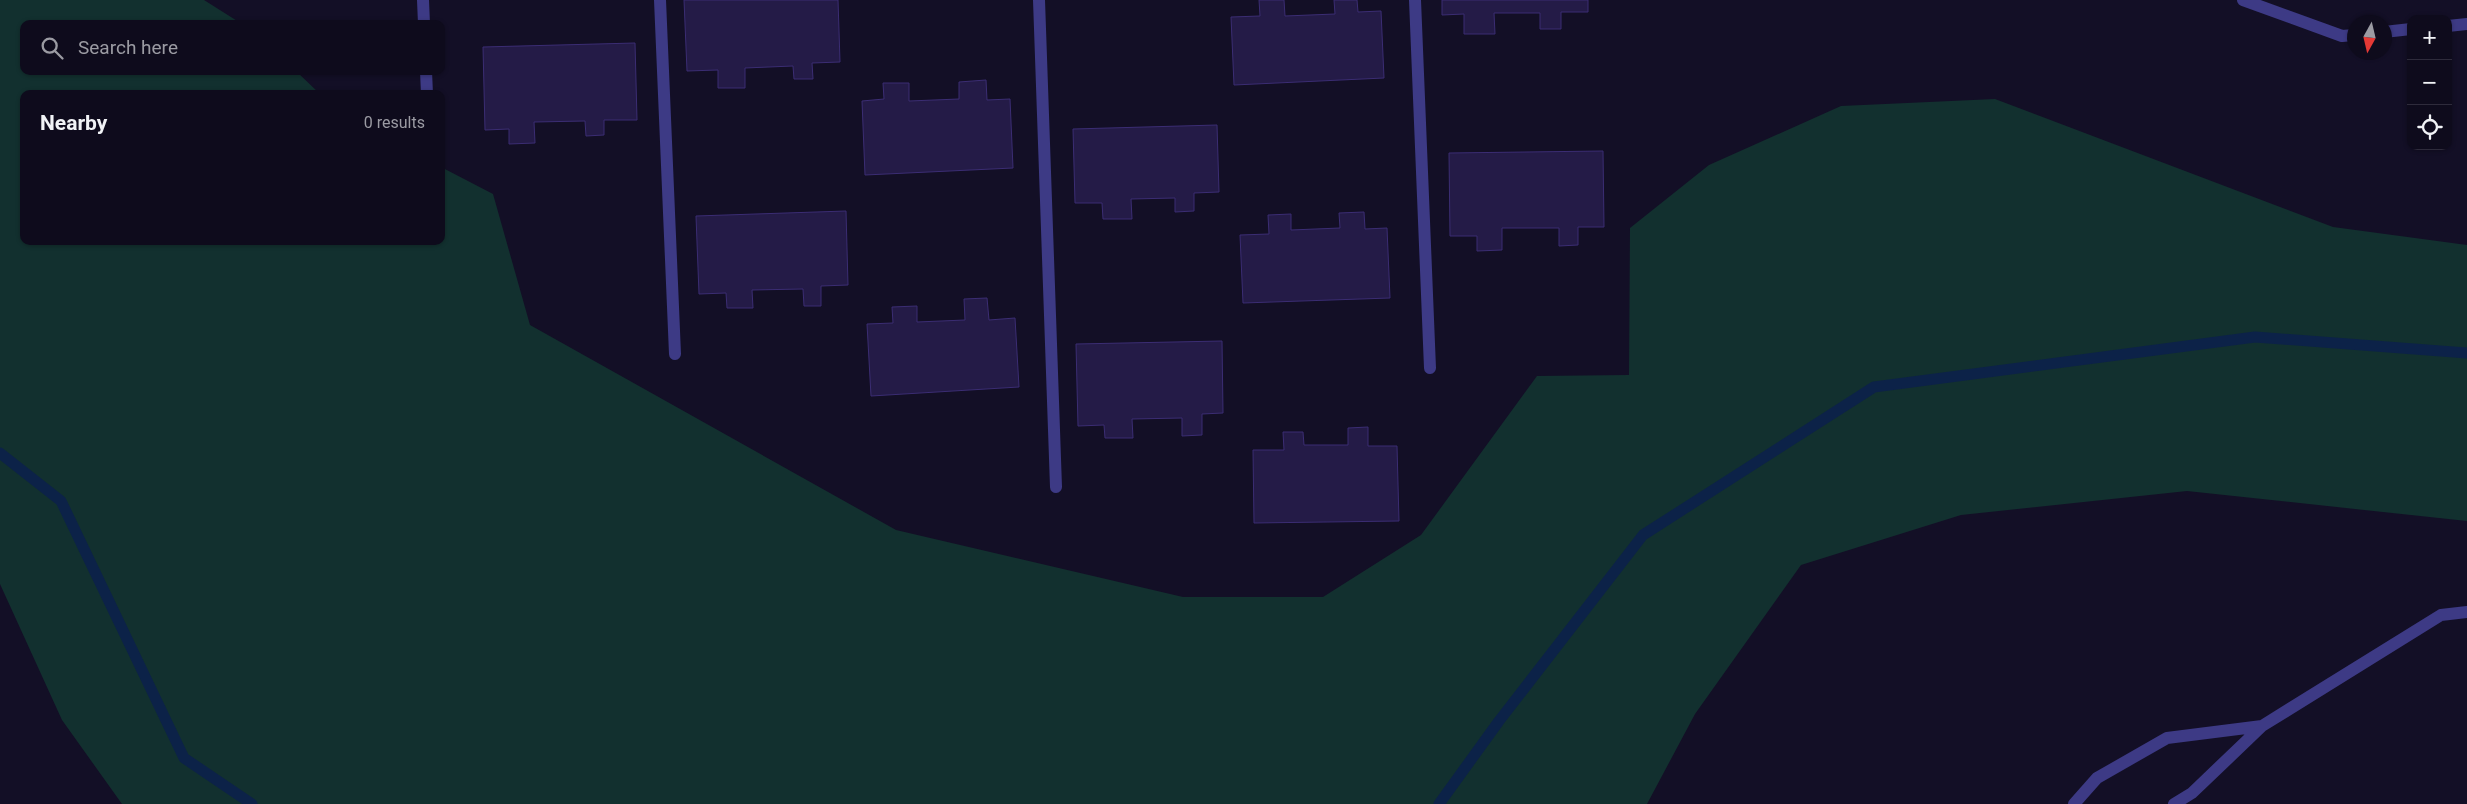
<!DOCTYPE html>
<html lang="en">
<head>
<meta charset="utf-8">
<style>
  body { margin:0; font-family:Roboto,sans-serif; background:#1c1929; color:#f1f3f6 }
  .controls { position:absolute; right:15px; top:15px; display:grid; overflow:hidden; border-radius:10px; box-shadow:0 1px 4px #0004 }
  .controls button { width:45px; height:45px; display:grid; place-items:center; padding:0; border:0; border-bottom:1px solid #2e2b3b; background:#0e0b1c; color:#f1f3f6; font:25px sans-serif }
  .compass { position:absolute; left:2347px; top:15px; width:45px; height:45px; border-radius:50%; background:#0e0b1c; box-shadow:0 1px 4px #0004; rotate:188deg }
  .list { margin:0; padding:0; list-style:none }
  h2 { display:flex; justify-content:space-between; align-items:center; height:65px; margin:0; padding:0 20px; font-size:21px }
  h2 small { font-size:16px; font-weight:400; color:#9b9ba3 }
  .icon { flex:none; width:28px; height:28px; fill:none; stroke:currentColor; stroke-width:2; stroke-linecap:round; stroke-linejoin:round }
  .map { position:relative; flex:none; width:2467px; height:804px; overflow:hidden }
  .search { position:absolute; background:#0e0b1c; box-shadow:0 1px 4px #0004; left:20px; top:20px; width:425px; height:55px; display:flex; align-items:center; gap:12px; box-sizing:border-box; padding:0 18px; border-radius:10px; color:#9b9ba3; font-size:19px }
  .panel { position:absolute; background:#0e0b1c; box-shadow:0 1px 4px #0004; left:20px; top:90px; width:425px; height:155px; border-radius:10px }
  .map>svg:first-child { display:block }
  .green { fill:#12302f }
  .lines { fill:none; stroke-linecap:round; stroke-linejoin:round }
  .stream { stroke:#0c2248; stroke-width:11 }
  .building { fill:#241b47; stroke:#3b2d73 }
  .minor { stroke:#3d3a85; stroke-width:12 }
</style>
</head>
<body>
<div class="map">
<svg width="2467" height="804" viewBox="0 0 2467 804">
  <rect width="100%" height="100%" fill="#130f26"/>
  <!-- green -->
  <path class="green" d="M0,0H204L242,24H24V71H296L320,94H24V241H441V167L493,194L530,325L896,530L1183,597H1323L1421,535L1537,376L1629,375L1630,228L1709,165L1841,106L1995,99L2333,227L2467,245V521L2187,491L1961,515L1801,565L1695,714L1647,804H122L62,720L0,584Z"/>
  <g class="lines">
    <!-- stream -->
    <path class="stream" d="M0,453L61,501L184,758L252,804
      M1439,804L1499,721L1643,535L1874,387L2255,337L2467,353"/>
  </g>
  <!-- building -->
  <path class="building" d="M684,0H838L840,62L812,63L813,79H794L793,66L745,68V88H718V70L687,71Z
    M1259,0H1284L1285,16L1335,14L1334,0H1357L1358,12L1381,11L1384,78L1234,85L1231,17L1260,16Z
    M1442,0H1588V12H1561V29H1540V13H1494L1495,34H1464V14L1442,15Z
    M635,43L637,120H604V135L586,136L585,121L534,122L535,143L509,144V129L485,130L483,47Z
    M986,80L987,100L1010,99L1013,168L865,175L862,101L884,99L883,83H909V101L959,99V82Z
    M1217,125L1219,192L1194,193V211L1175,212V198L1131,199L1132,219H1103L1102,203H1075L1073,129Z
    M1603,151L1604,227H1578V245L1559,246V228H1502V250L1477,251V236H1450L1449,153Z
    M846,211L848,285L821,286V306H804L803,289L752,290L753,308H727L726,293L699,294L696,216Z
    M1364,212L1365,229L1387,228L1390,298L1243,303L1240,235L1269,234L1268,215L1291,214V230L1340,228L1339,213Z
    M987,298L989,320L1015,318L1019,387L871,396L867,324L893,323L892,307L917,306V322L965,320L964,299Z
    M1222,341L1223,413L1202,414V435L1182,436V418L1132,419L1133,438H1105L1104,425L1078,426L1076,344Z
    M1368,427V446H1397L1399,521L1254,523L1253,450H1284L1283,432H1303L1304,445H1348V428Z"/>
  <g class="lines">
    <!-- minor -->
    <path class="minor" d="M423,0L424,24
      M660,0L675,354
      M1039,0L1056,487
      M1415,0L1430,368
      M2243,0L2342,36L2354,35
      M2448,26L2467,24
      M2384,32L2411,29
      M426,71L427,94
      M2074,804L2097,778L2167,738L2262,726
      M2174,804L2192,793L2262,726L2441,615L2467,612"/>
  </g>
</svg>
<div class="controls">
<button>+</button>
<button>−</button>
<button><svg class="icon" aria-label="locate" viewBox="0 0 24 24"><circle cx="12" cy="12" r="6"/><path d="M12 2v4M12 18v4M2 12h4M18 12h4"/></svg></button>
</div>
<svg class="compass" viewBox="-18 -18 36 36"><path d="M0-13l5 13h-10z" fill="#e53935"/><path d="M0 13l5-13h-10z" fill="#9b9ba3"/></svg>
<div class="search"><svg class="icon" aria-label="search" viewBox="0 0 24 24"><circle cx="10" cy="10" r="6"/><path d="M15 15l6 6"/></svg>Search here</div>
<section class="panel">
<h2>Nearby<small>0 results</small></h2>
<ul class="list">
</ul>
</section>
</div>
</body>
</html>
